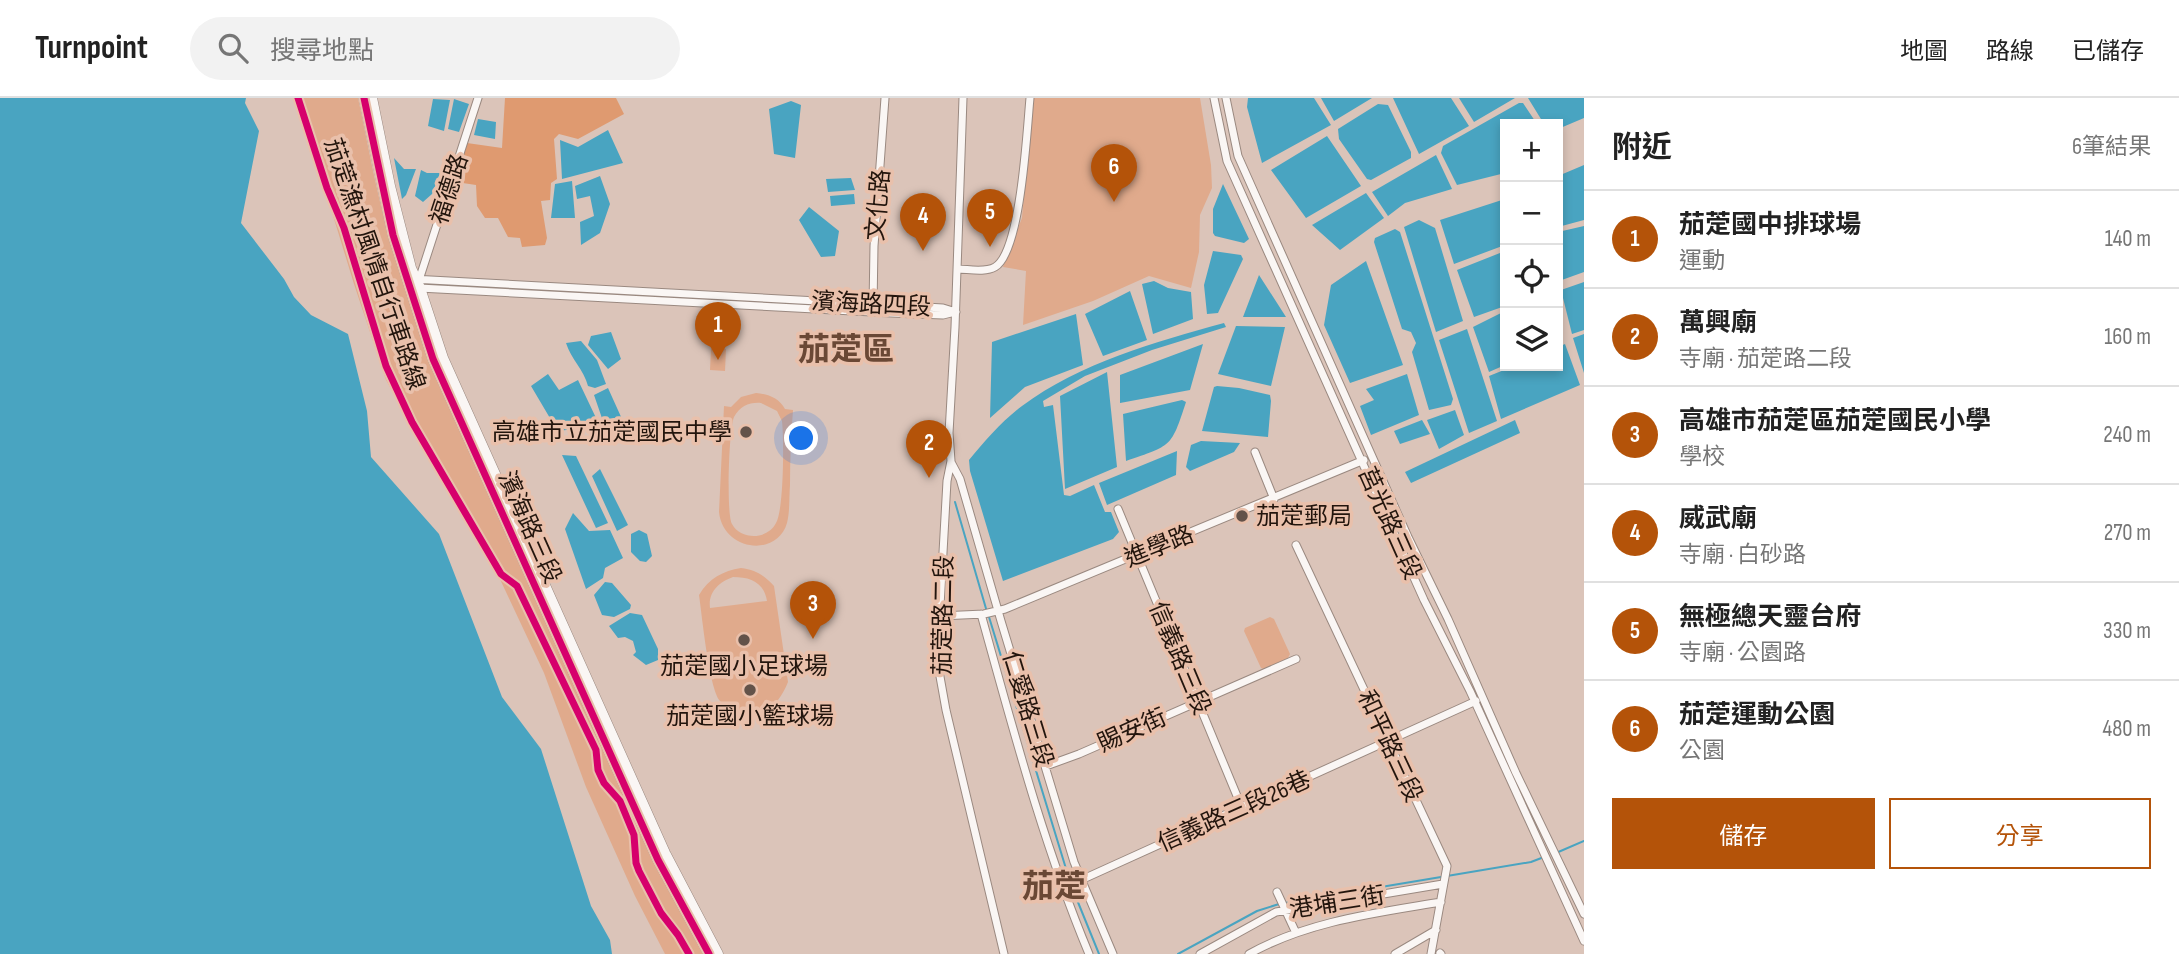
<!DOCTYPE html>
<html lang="zh-TW">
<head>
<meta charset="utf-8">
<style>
  body { margin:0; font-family:"Sofia Sans Condensed","Noto Sans TC",sans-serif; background:#f2f2f2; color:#222 }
  .controls { position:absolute; right:21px; top:21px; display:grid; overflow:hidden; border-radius:0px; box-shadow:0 4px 10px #0003 }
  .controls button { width:63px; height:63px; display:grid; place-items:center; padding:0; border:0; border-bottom:2px solid #e0e0e0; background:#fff; color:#222; font:35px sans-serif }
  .you { position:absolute; left:802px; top:341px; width:24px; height:24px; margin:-18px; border:5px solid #fff; border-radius:50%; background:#1a73e8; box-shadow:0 0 0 10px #1a73e833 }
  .badge { display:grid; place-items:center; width:46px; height:46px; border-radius:50%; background:#b45309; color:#fff; font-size:23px; font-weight:700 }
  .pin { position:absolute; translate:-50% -58px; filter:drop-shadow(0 2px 4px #0008) }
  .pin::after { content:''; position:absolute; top:37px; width:24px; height:21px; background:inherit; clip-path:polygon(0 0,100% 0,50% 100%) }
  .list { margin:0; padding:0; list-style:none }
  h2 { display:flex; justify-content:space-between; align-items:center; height:91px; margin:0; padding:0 28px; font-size:30px }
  h2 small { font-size:23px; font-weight:400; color:#767676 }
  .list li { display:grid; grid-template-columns:46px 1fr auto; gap:21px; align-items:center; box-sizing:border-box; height:98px; padding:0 28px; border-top:2px solid #e0e0e0 }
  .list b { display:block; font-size:26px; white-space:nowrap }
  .list p { margin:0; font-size:23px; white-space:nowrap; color:#767676 }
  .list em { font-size:23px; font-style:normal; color:#767676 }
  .actions { display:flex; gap:14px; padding:21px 28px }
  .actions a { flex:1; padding:16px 0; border:2px solid #b45309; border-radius:0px; text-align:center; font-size:24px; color:#b45309 }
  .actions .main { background:#b45309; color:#fff }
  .icon { flex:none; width:38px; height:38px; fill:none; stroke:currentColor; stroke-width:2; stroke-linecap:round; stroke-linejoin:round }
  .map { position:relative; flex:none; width:1584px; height:856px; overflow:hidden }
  header { display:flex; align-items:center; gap:42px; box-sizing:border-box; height:98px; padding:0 35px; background:#fff; border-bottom:2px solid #e0e0e0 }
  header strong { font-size:33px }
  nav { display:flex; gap:38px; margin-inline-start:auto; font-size:24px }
  .search { width:490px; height:63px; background:#f2f2f2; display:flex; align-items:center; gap:18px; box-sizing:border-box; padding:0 24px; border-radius:38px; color:#767676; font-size:26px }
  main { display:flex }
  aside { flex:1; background:#fff }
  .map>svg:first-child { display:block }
  .green { fill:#e0aa8c; fill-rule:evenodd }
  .forest { fill:#df9a70 }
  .water { fill:#49a4c1 }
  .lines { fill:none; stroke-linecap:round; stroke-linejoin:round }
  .stream { stroke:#49a4c1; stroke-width:2 }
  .minor-casing { stroke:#9a8980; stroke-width:9 }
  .major-casing { stroke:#9a8980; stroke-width:11 }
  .minor { stroke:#faf6f4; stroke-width:7 }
  .major { stroke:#faf6f4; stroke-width:10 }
  .cycleway-casing { stroke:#e9c0ab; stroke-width:11 }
  .cycleway { stroke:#d6006c; stroke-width:7 }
  .poi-dot { fill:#635249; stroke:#e9c0ab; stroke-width:2.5 }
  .labels { text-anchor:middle; stroke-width:7; stroke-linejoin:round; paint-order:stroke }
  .street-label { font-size:24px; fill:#23150d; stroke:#e9c0ab }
  .poi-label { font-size:24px; fill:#23150d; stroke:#e9c0ab }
  .district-label { font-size:32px; font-weight:bold; fill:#6a4835; stroke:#e9c0ab }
</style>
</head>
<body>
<header>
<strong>Turnpoint</strong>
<div class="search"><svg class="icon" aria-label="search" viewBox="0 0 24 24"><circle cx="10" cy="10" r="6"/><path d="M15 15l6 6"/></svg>搜尋地點</div>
<nav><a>地圖</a><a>路線</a><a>已儲存</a></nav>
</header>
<main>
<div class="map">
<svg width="1584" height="856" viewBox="0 0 1584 856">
  <rect width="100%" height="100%" fill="#dbc4b9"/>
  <!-- green -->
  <path class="green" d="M297,0H358C372,65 383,134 408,196L705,856H665L635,798L586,689L544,575L498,477L386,282L354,186Z
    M1032,0H1200L1211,67L1212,90L1200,117L1199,154L1191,190L1149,178L1093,203L1023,227L1026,173L1003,169L1022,120Z
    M711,251H726L725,273L710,272Z
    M756,295C768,296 779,300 785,311L793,312C791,337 790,362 790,387C789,400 790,413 787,425C777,460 723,453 719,414L724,308L731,309L741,299ZM761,305L777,313L782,323C784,340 784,412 776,425C772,433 763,438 754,438C745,438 736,434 732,426C726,416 729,329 734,319C740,308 750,304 761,305Z
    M741,470C756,472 764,477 774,488L788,584C782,599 772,614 754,615C742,616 728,612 720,603C709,590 702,517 699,497C709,480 723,473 741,470ZM733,479C750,479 764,484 767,503L710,510C708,494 719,484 733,479Z
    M1270,519L1274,521L1290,556L1288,560L1264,571L1261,570L1244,533L1245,530Z"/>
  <!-- forest -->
  <path class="forest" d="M505,0H616L624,16L578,41L559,36L554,41L557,81L551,85L550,102L541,103L547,140L545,147L522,149L520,140L508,139L498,120H485L477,108L476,87L456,84L467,45L502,50Z"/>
  <!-- water -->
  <path class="water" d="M0,0H246L245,5L259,33L241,125L284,181L294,199L311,217L348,236L367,313L371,359L439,436L502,599L541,651L591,808L610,842L612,856H0Z
    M1248,0H1314L1331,27L1262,65L1247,9Z
    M1321,0H1372L1334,23Z
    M1393,0H1451L1469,28L1419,56Z
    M1459,0H1515L1474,24Z
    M1528,0H1584V20L1558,31V26H1544Z
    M433,1L450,2L444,33L428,28Z
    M454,1L469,6L459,34L448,31Z
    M791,3L801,7L795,60L774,56L769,11Z
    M1519,5H1523L1537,26H1505V75L1457,87L1441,55L1443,48Z
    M1378,6L1388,7L1411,54V60L1371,82L1367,81L1339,41L1338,31Z
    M478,21L496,24L495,41L474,37Z
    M608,32L623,65L562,81L560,42L578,49Z
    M1327,38L1361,88L1306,120L1271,72Z
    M1436,57L1452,91L1405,105L1388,118L1372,94Z
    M394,60L404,71H416L406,97L402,101Z
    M1584,67V122L1558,129V78Z
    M421,72L427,75H440L432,96L423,104L415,98Z
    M600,78L610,106L600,135L581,147L580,124L594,118L590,98L577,101L575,88Z
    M851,80L855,92L828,94L826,81Z
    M572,83L575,120H551L555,86Z
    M1223,86L1249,141L1244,145L1215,138L1213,135V111Z
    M1366,95L1384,120L1340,152L1312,127Z
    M854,96L855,106L831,108L830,98Z
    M1505,101V147L1454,166L1440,122Z
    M809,109L839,133L835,158L821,159L799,122Z
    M1419,122L1435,130L1463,223L1436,234L1404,129Z
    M1584,128V174L1559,183L1558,134Z
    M1395,131L1400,134L1453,301L1451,307L1429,312L1412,254L1416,245L1411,234L1402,231L1374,144L1375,140Z
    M1213,153L1241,157L1243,161L1218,215L1207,216L1204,187Z
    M1505,153V208L1474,219L1457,172Z
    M1366,163L1403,267L1350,285L1324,227L1331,187Z
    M1259,177L1286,219H1243Z
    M1154,183L1168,190L1191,194L1193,221L1153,236L1142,186Z
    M1584,184V232L1572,236L1561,192Z
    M1130,193L1147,242L1103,258L1085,216Z
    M1505,213V267L1489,274L1473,229Z
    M1076,216L1083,267L1025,289L990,320L992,244Z
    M1224,225L1226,229L1152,252L1085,278L1043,303L1044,309L1053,307L1064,397L1070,398L1094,387L1105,414H1111L1119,434L1113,441L1003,483L970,373L969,362C985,343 1002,323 1022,308C1080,265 1155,244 1224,225Z
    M1236,228L1285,229L1271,288L1218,276Z
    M1467,231L1497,323L1469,335L1439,242Z
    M611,234L621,261L608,271L588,247L591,238Z
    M1584,236V275L1573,240Z
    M581,243L597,262L606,286L595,290L588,288C584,272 571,261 566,245Z
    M1203,246L1190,292L1120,305V277Z
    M1565,246L1580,287L1501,321L1489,278L1514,268H1558V249Z
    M1107,274L1117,369L1065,391L1060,298Z
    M548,276L559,292L578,282L597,322C581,321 574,335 557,332L531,288Z
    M1407,276L1419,317L1371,337L1360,308L1374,302L1366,291Z
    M1217,288L1239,290L1270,297L1271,303L1268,339L1202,333L1214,289Z
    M608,290L622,321L609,327L604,326L594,297Z
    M1182,302L1186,304C1171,350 1172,347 1126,363L1123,316Z
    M1455,312L1464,337L1439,351L1427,322Z
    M1422,322L1430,336L1400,346L1394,333Z
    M1515,322L1520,335L1411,385L1405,374Z
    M1201,343L1240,345L1234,354L1190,373L1186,369L1191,347Z
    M1177,353L1176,377L1107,407L1099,385Z
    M562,357L576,358L608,425L596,430Z
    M600,371L628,427L617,433L592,378Z
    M573,415L589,433L610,432L623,460L605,470L603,480L586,491L565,431Z
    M639,432L647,436L652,458L646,464L640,463L631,454V436Z
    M605,484L612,485L631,507L630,511L614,519L602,517L594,497Z
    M630,515L642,517L658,551V562L646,567L633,557L636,554L633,543L625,539L618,540L609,528Z"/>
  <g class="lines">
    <!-- stream -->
    <path class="stream" d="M955,404L987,514
      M989,519L1071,787L1099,856
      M1556,755L1584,743
      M1447,778L1531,764L1544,759
      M1285,805L1441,779
      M1178,856L1257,813L1279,806"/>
    <defs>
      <path id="minor" d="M963,0L955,229L949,335L951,363L947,383L938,544L939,573L946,612L1004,856
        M1214,0L1227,63L1424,502L1470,593L1584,843
        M1226,0L1238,58L1408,439L1448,521L1516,675L1584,816
        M957,171C968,171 985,175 995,169C1021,154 1027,31 1030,0
        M412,181L873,206L943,210L956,214
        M419,182L478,0
        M419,190L891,215L943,217L955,214
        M873,209L874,148L885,0
        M1255,354L1274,401
        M951,364L960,381L1001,523L1074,764L1113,856
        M1118,411L1242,710
        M1296,447L1447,768L1431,856
        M981,516C1013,631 1043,746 1089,856
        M940,518L984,516L1005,511L1364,362
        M1046,668L1079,656L1296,561
        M1081,782L1476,603
        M1277,794L1296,835
        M1440,855L1441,856
        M1200,856L1276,814L1443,786
        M1249,856C1308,823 1376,815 1441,804
        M1395,856L1436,832"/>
      <path id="major" d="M364,0L393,137L433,261L658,762L709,856
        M372,0L390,88L411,170L420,190L443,260L665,755L718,856"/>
    </defs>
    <!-- minor casing -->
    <use href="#minor" class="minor-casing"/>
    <!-- major casing -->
    <use href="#major" class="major-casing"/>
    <!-- minor -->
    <use href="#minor" class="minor"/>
    <!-- major -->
    <use href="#major" class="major"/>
    <defs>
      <path id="cycleway" d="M298,0L327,90L344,130L386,268L412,324L501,476L517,488L596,652L598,672L604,685L620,703L634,737L636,765L639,773L661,815L678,837L689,856
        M364,0L393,137L433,261L658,762L709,856"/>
    </defs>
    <!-- cycleway casing -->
    <use href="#cycleway" class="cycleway-casing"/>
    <!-- cycleway -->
    <use href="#cycleway" class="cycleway"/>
  </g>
  <!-- markers -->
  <g class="poi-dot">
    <circle cx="746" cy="334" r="7"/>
    <circle cx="1242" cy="418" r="7"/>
    <circle cx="744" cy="542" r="7"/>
    <circle cx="750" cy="592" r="7"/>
  </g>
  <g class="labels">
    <!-- street labels -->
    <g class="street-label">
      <text transform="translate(449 91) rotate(-72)" y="8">福德路</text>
      <text transform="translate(878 107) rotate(-85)" y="8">文化路</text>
      <text transform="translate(375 166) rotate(71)" y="8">茄萣漁村風情自行車路線</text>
      <text transform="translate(871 206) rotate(3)" y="8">濱海路四段</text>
      <text transform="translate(1390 425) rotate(66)" y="8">莒光路三段</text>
      <text transform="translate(530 429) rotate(66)" y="8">濱海路三段</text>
      <text transform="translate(1159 448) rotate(-22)" y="8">進學路</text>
      <text transform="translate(943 517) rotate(-89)" y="8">茄萣路二段</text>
      <text transform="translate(1180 560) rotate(67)" y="8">信義路三段</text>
      <text transform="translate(1028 611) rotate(73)" y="8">仁愛路三段</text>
      <text transform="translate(1132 632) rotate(-24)" y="8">賜安街</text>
      <text transform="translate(1390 648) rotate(65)" y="8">和平路三段</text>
      <text transform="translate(1234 713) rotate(-24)" y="8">信義路三段26巷</text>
      <text transform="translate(1337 804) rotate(-9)" y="8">港埔三街</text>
    </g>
    <!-- poi labels -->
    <g class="poi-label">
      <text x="732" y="342" text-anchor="end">高雄市立茄萣國民中學</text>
      <text x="1256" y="426" text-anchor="start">茄萣郵局</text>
      <text x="744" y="576">茄萣國小足球場</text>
      <text x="750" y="626">茄萣國小籃球場</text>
    </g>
    <!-- district labels -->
    <g class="district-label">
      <text x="846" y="262">茄萣區</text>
      <text x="1054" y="799">茄萣</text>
    </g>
  </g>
</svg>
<div class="controls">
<button>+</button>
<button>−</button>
<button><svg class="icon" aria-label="locate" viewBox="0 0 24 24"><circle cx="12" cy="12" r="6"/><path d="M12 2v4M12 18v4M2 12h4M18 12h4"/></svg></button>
<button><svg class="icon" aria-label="layers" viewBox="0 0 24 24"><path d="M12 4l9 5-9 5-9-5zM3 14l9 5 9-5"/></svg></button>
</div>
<div class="you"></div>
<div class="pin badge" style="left:718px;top:262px">1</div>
<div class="pin badge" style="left:929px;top:380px">2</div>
<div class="pin badge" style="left:813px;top:541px">3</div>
<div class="pin badge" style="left:923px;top:153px">4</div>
<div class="pin badge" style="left:990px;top:149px">5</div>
<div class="pin badge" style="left:1114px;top:104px">6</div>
</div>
<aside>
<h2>附近<small>6筆結果</small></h2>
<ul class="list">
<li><span class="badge">1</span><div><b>茄萣國中排球場</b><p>運動</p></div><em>140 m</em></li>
<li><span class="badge">2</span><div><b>萬興廟</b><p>寺廟 · 茄萣路二段</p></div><em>160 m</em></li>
<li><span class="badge">3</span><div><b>高雄市茄萣區茄萣國民小學</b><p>學校</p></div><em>240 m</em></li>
<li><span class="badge">4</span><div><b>威武廟</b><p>寺廟 · 白砂路</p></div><em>270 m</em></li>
<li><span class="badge">5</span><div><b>無極總天靈台府</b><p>寺廟 · 公園路</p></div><em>330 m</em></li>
<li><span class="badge">6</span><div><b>茄萣運動公園</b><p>公園</p></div><em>480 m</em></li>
</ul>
<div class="actions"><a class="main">儲存</a><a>分享</a></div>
</aside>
</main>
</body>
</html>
